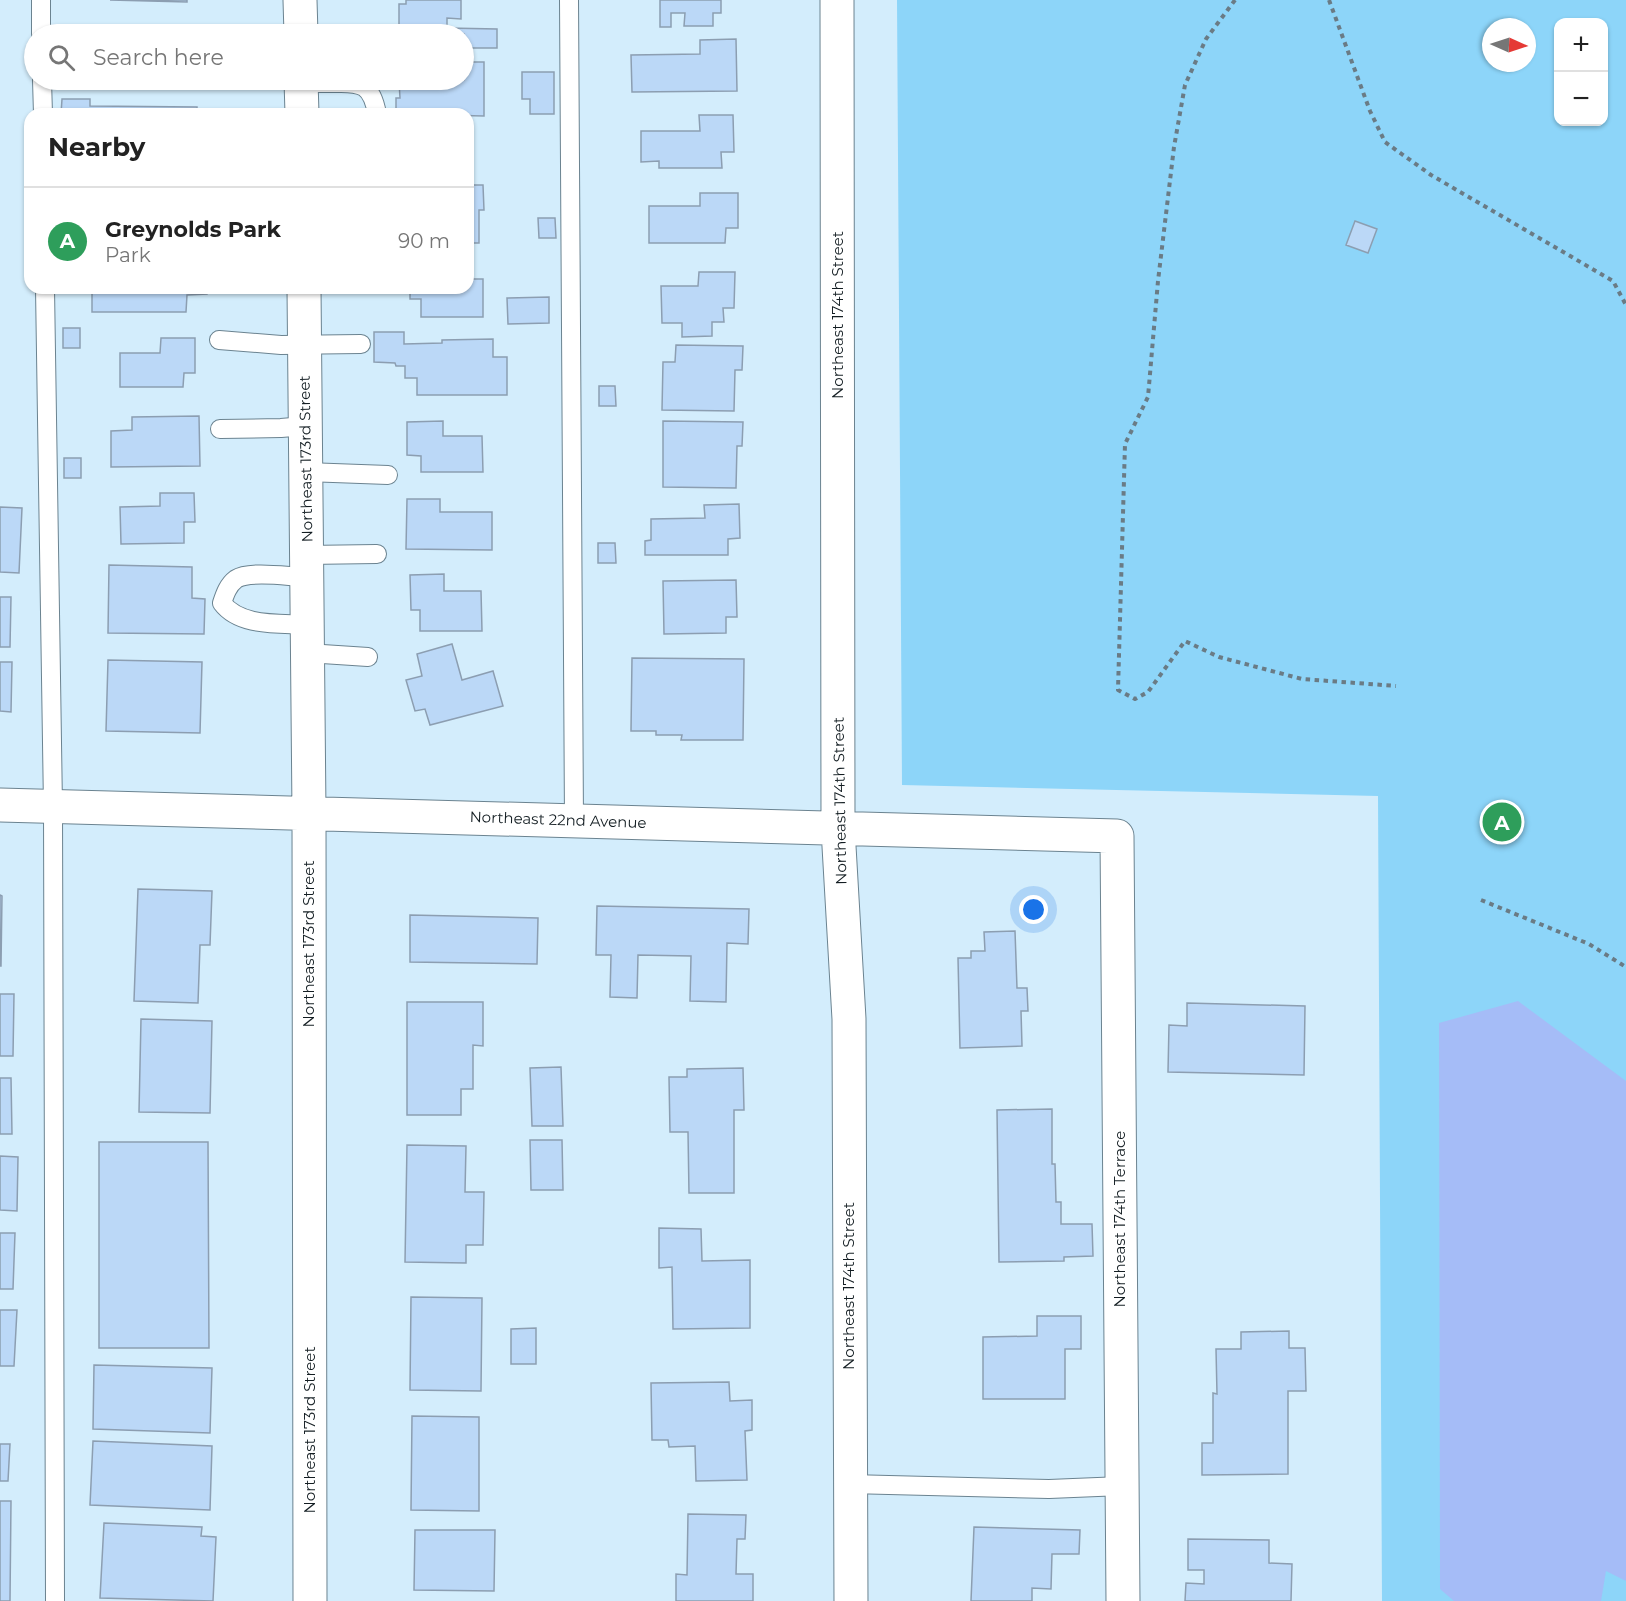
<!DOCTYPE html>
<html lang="en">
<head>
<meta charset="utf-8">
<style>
  body { margin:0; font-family:Montserrat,sans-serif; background:#f2f2f2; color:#222 }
  .controls { position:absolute; right:18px; top:18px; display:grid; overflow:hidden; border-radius:12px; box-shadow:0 2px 4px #0004 }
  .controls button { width:54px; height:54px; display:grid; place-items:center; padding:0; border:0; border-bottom:2px solid #e0e0e0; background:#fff; color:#222; font:30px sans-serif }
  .compass { position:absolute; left:1482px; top:18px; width:54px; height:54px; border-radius:50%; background:#fff; box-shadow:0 2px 4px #0004; rotate:93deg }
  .you { position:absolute; left:1034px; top:910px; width:21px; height:21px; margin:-15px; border:4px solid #fff; border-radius:50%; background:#1a73e8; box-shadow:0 0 0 9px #1a73e833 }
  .badge { display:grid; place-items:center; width:39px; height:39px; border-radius:50%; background:#9e40a8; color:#fff; font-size:20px; font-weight:700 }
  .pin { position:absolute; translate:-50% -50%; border:3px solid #fff; box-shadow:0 2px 6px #0006 }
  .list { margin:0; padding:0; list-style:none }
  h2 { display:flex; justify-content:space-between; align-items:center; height:78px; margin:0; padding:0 24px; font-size:26px }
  h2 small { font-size:20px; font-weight:400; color:#767676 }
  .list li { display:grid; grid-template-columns:39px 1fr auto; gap:18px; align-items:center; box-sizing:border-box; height:108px; padding:0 24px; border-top:2px solid #e0e0e0 }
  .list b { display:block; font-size:22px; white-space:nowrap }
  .list p { margin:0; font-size:20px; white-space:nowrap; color:#767676 }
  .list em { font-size:20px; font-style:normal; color:#767676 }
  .icon { flex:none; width:33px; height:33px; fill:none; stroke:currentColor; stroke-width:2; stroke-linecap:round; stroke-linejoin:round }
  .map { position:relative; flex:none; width:1626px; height:1601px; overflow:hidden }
  .search { position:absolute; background:#fff; box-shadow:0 2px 4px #0004; left:24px; top:24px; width:450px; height:66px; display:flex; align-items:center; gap:15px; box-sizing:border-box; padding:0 21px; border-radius:33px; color:#767676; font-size:22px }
  .panel { position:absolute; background:#fff; box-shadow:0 2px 4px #0004; left:24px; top:108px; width:450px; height:186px; border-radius:18px }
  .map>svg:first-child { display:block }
  .green { fill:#8dd5f9; fill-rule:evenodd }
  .water { fill:#a5bcf7 }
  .building { fill:#bbd8f7; stroke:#8c9eb1; stroke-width:1.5 }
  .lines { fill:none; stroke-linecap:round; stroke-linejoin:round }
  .lane-casing { stroke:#6b8390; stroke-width:20 }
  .street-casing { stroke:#6b8390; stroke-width:35 }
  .path { stroke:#6a7b85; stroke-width:4; stroke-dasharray:4.5 4.5; stroke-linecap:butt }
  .lane { stroke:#fff; stroke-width:18 }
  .street { stroke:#fff; stroke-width:33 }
  .labels { text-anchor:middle; stroke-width:4.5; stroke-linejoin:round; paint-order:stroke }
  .street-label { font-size:15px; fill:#131d22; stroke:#fff }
</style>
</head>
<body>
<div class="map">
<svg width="1626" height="1601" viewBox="0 0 1626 1601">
  <rect width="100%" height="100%" fill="#d3edfc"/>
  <!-- green -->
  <path class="green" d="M897,0H1626V1601H1382L1378,796L902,785ZM1558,22H1604V122H1558ZM1491,27H1527V63H1491Z"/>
  <!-- water -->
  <path class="water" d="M1518,1001L1626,1081V1581L1606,1571L1601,1601H1454L1440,1589L1439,1023Z"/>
  <!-- building -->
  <path class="building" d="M110,0H187V2Z
    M406,0H461V19L447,18V28L497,29V48H464V34H399V4H406Z
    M660,0H721V13H713V26H684L685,13H671V27H660Z
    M160,26H194V34H160Z
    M736,39L737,91L632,92L631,55L700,54V40Z
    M464,62H484V116L396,114V98H400L399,81L464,80Z
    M522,72H554V114H530V99H522Z
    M62,99H90V106L197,107V114H61Z
    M699,115H733L734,152H721L722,168H659V161L641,162V131H700Z
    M468,185H483L484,210H479V243H468Z
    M700,193H738V228H726L725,243H649V206H700Z
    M538,218H555L556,238H539Z
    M1355,221L1377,229L1368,253L1346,245Z
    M699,272H735L734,308H723L724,322H712V336L682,337V323H662L661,286H698Z
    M468,279H483V317H421V299H410V288H468Z
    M92,288H207V294L187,295L186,312H92Z
    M549,297V323L508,324L507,298Z
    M63,328H80V348H63Z
    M374,332H404V344L442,343V340L493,339V357H507V395H417V378H405V366H396L395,363L374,362Z
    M161,338H195V373H184L183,387H120V353H160Z
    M676,345L743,346L742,370H735L734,411L662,410L663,362H675Z
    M599,386H615L616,406H599Z
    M199,416L200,466L111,467V431L132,430V417Z
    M443,421V436H482L483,472H421V456L407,455V422Z
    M663,421L743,422L742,446H737L736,488L663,487Z
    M64,458H81V478H64Z
    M160,493H194L195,522H184V543L121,544L120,507L160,506Z
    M407,499H440V512H492V550L406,549Z
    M739,504L740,538L728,539V555H645V541L651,540V519L705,518L704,505Z
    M0,507L22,508L19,573L0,572Z
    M598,543H615L616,563H598Z
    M109,565L192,567V598L205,599L204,634L108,633Z
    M444,574V591H481L482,631H420V610H411L410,575Z
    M736,580L737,617H726V633L664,634L663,581Z
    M0,597H11L10,647H0Z
    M452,644L462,680L493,671L503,706L430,725L425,709L415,711L406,680L422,676L417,654Z
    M632,658L744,659L743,740H681L682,735H656V731H631Z
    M108,660L202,662L200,733L106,731Z
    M0,662H12L11,712L0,711Z
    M138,889L212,891L210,945H200L198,1003L134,1001Z
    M0,895L2,896L1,966H0Z
    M597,906L749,909L748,944L727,943L726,1002L690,1001L691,956L638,955L637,998L610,997L611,955H596Z
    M410,915L538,918L537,964L410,962Z
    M1015,931L1017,988H1027L1028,1011H1021L1022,1046L960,1048L958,958H971V951H985L984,932Z
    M0,994H14L13,1056H0Z
    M407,1002H483V1046L473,1045V1089H461V1115H407Z
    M1187,1003L1305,1006L1304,1075L1168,1072L1169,1025L1187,1026Z
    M141,1019L212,1021L210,1113L139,1112Z
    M561,1067L563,1126H532L530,1068Z
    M743,1068L744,1110H734V1193H689L688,1132H670L669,1077H687V1069Z
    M0,1078H11L12,1134H0Z
    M1052,1109V1164H1055L1056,1202H1061V1224H1092L1093,1256L1064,1257V1261L999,1262L997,1110Z
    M530,1140H562L563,1190H531Z
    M99,1142H208L209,1348H99Z
    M407,1145L466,1146L465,1192H484L483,1245H466V1263L405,1262Z
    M0,1156L18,1157L17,1211L0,1210Z
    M659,1228L701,1229L702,1261L750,1260V1328L673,1329L672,1267L659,1268Z
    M0,1233H15L13,1289H0Z
    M411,1297L482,1298L481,1391L410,1390Z
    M0,1310H17L14,1366H0Z
    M1037,1316H1081V1349H1065V1399H983V1337L1037,1336Z
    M536,1328V1364H511V1329Z
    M1289,1331V1348H1305L1306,1391H1288V1474L1202,1475V1443H1213V1393L1217,1394L1216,1349H1241V1332Z
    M94,1365L212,1368L210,1433L93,1429Z
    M729,1382L730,1401L752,1400V1430L745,1431L747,1480L696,1481L695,1446L669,1447L668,1440H652L651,1383Z
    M412,1416L479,1417V1511L411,1510Z
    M93,1441L212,1446L210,1510L90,1505Z
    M0,1444H10L8,1481H0Z
    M0,1501H11L10,1601H0Z
    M688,1514L746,1515L745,1539H737L736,1574H753V1601H676V1574L687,1575Z
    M104,1523L202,1527L201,1536L216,1537L213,1601L100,1598Z
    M974,1527L1080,1530L1079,1554H1052L1051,1589L1032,1588V1601H971Z
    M415,1530H495L494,1591L414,1590Z
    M1188,1539L1269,1540V1563L1292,1564L1291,1601H1185L1186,1583L1204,1584V1570H1188Z"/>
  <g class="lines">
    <defs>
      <path id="lane" d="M41,0V34
        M569,0L574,821
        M42,80L43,114
        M301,83C312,83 323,83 335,83C362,82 372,85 377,114
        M45,288L53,807L55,1601
        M219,340L281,345L361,344
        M220,429L281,428L305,426
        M306,472L388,475
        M306,555L377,554
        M307,577C290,577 250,570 236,579C228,585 225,594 222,603C240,627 279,623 307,625
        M307,653L368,657
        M849,1484L1049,1489L1122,1486"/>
      <path id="street" d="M300,0L301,34
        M837,0L838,829L849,1019L851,1601
        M301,80L302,114
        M304,288L309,813L310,1601
        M0,805L1117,836L1123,1601"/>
    </defs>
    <!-- lane casing -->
    <use href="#lane" class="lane-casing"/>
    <!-- street casing -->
    <use href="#street" class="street-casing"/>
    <!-- path -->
    <path class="path" d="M1235,0L1206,39L1185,85L1174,147L1158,281L1148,397L1125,444L1118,690L1135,699L1148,692L1185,641L1219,657L1302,679L1396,686
      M1329,0L1370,111L1385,142L1431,175L1613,281L1626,305
      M1481,900L1589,944L1626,967"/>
    <!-- lane -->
    <use href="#lane" class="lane"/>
    <!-- street -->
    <use href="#street" class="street"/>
  </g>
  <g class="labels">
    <!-- street labels -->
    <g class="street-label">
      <text transform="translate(838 315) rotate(-90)" y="5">Northeast 174th Street</text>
      <text transform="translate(306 459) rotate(-91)" y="5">Northeast 173rd Street</text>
      <text transform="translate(840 801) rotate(-91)" y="5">Northeast 174th Street</text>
      <text transform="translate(558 820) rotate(2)" y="5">Northeast 22nd Avenue</text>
      <text transform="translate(309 944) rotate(-90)" y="5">Northeast 173rd Street</text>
      <text transform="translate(1120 1219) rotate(-90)" y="5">Northeast 174th Terrace</text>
      <text transform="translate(849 1286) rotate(-90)" y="5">Northeast 174th Street</text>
      <text transform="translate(310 1430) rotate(-90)" y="5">Northeast 173rd Street</text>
    </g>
  </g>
</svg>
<div class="controls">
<button>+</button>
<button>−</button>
</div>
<svg class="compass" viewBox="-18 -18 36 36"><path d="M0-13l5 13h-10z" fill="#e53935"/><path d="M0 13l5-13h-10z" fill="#767676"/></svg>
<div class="you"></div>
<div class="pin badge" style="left:1502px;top:822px;background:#2e9e5b">A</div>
<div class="search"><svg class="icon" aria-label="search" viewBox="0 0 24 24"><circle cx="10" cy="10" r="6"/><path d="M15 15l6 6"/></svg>Search here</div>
<section class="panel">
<h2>Nearby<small></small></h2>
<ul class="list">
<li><span class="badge" style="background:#2e9e5b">A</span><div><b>Greynolds Park</b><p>Park</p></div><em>90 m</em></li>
</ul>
</section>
</div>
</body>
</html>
